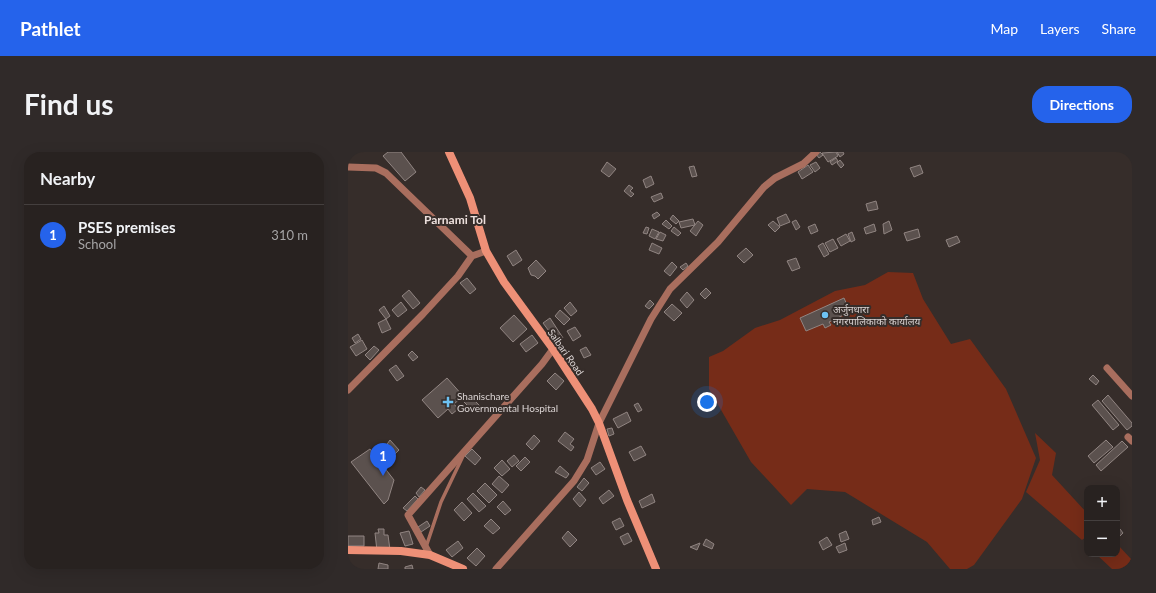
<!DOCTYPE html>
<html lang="en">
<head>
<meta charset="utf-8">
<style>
  body { margin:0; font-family:Lato,"Noto Sans Devanagari",sans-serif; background:#302a29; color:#f1f3f6 }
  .controls { position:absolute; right:12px; bottom:12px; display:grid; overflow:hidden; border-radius:8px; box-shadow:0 4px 16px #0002 }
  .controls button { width:36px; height:36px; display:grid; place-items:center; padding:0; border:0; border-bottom:1px solid #443f3e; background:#282220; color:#f1f3f6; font:20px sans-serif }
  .you { position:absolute; left:359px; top:250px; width:14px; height:14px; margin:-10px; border:3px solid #fff; border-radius:50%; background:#1a73e8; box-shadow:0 0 0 6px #1a73e833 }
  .badge { display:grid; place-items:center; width:26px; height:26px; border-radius:50%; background:#2563eb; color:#fff; font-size:13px; font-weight:700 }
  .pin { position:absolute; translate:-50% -33px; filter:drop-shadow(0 1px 2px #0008) }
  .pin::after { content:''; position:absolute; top:21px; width:14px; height:12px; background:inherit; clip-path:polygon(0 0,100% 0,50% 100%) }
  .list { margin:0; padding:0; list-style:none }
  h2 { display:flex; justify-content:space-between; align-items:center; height:52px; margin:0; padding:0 16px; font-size:17px }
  h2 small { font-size:13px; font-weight:400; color:#a5a4a5 }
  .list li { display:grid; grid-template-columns:26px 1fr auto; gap:12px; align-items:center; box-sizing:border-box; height:60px; padding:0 16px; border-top:1px solid #443f3e }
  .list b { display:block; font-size:15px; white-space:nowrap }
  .list p { margin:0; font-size:13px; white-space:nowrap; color:#a5a4a5 }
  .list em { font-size:13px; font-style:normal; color:#a5a4a5 }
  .map { position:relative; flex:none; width:784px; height:417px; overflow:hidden; border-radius:16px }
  header { display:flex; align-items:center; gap:24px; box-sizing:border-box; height:56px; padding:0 20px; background:#2563eb; color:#fff }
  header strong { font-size:19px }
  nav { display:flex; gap:22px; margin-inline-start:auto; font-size:14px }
  .intro { display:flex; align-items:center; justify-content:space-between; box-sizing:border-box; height:96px; padding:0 24px }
  h1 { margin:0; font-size:28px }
  .button { padding:10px 18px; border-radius:16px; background:#2563eb; color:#fff; font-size:14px; font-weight:700 }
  main { display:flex; gap:24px; padding:0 24px }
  aside { flex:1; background:#282220; border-radius:16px; box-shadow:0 4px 16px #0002 }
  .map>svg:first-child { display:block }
  .green { fill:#762c18 }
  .building { fill:#5b514e; stroke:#918582 }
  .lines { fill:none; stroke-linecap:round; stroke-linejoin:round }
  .lane { stroke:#a96e5e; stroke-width:3.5 }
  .street { stroke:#a96e5e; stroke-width:7 }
  .secondary { stroke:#ee9077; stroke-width:8 }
  .poi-dot { fill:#6dc2f3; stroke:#362d2a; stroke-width:1.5 }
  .labels { text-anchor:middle; stroke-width:4; stroke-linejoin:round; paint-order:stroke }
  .poi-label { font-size:10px; fill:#dcd5d4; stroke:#362d2a; text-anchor:start }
  .street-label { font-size:10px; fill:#dcd5d4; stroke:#362d2a }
  .quarter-label { font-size:12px; font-weight:bold; fill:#ecdfdc; stroke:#362d2a }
</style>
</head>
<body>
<header>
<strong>Pathlet</strong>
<nav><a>Map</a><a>Layers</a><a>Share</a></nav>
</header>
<div class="intro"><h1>Find us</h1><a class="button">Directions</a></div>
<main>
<aside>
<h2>Nearby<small></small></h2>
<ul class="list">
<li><span class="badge">1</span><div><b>PSES premises</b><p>School</p></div><em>310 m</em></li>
</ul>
</aside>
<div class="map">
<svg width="784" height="417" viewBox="0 0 784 417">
  <rect width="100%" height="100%" fill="#362d2a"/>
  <!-- green -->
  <path class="green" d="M540,120L565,121L575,147L603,192L622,187L658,237L688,306L674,347L626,413L619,417H602L579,390L497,340L459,337L443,353L403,310L361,237V205L375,199L407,176L432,168L487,139L517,133Z
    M687,281L708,301L704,323L739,361V384L734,388L678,340L692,308Z
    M769,392L784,408V417H764L748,402H769Z"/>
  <!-- building -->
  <path class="building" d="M40,0H53L68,20L57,29L35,4Z
    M472,0L475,3L471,6L468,2Z
    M488,0L490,4L480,10L474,1Z
    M489,0H495L496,2L492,5Z
    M488,6L490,9L484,13L482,10Z
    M492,8L496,13L493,16L489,11Z
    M259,10L268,17L261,25L253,19Z
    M468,10L472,16L467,20L462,13Z
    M460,13L465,20L454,27L450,20Z
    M572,13L575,21L566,25L562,16Z
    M346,14L349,24L344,25L341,15Z
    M303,24L306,32L298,36L295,28Z
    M281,33L285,36L282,39L286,42L283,45L276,39Z
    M313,41L315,46L306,50L303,45Z
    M528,49L530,57L520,59L518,52Z
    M309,60L312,63L306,67L304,63Z
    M438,62L442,70L432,74L429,66Z
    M325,63L331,69L328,72L322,67Z
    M345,67L347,73L333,76L331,70Z
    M318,68L324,74L321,77L314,72Z
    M448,68L452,75L448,78L444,70Z
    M350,69L355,73L348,84L342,79Z
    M425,69L432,75L427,80L420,73Z
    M541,69L544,78L536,82L535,72Z
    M467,72L470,79L463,82L460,75Z
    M526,72L528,79L518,82L516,76Z
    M298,75L301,76L299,82L295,81Z
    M326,75L333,81L330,84L323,79Z
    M304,77L311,80L307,87L301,84Z
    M570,77L572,85L559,89L556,81Z
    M312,80L318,83L315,89L308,87Z
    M504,80L507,88L503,90L500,82Z
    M498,82L502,89L493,94L489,87Z
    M609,84L612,90L601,95L598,88Z
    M485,87L490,96L482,100L477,91Z
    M304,91L314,96L311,102L301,98Z
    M475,91L481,102L476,105L470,94Z
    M398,96L405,103L396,111L389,104Z
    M168,98L174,108L165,114L159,104Z
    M448,106L452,116L444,119L439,109Z
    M188,108L198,119L190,127L187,124L183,123L180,116Z
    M324,110L329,115L322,124L316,119Z
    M338,111L340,114L335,118L332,115Z
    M119,126L128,137L122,142L112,131Z
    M358,136L363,141L357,147L352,142Z
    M61,138L72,151L65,157L54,144Z
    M339,140L346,148L339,156L332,148Z
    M496,146L502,160L481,170L483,173L477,176L475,172L458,179L452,166Z
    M302,148L306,152L301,157L297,154Z
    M53,150L59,158L50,165L44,158Z
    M222,150L229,159L223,164L216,156Z
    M324,152L334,161L326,169L316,160Z
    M36,154L42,164L38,167L31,158Z
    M212,158L222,167L216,173L207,164Z
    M166,163L179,177L165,190L152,176Z
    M202,166L215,186L209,190L195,171Z
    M38,167L43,177L34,181L30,171Z
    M227,175L233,184L225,189L219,179Z
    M10,182L13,187L7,191L4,186Z
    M184,183L190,191L178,200L172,192Z
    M14,188L19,197L8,204L2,195Z
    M26,194L31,198L22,208L17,203Z
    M238,195L243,203L236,206L232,198Z
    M64,199L70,205L65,209L60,203Z
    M48,213L56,224L49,229L41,218Z
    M207,221L216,229L208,238L199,229Z
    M745,223L751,229L748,233L741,227Z
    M99,226L115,244L106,252L110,257L104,262L100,257L90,266L74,248Z
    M120,242L132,254L126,260L114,248Z
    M760,243L784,271V274L779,278L754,249Z
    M750,248L771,273L765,278L744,253Z
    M290,251L294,258L290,260L286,253Z
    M279,260L283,269L270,276L265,267Z
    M264,276L266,282L261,284L259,277Z
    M217,280L226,287L222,292L226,295L223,299L210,289Z
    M186,283L192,289L184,298L178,292Z
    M42,288L51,298L45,304L37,295Z
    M758,288L765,295L746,311L740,304Z
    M774,289L780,295L753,319L748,313Z
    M293,294L298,303L286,309L281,300Z
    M22,297L46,328L40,348L36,352L3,310Z
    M124,297L133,306L127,313L117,304Z
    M166,303L171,309L164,315L159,309Z
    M177,305L182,310L173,319L168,314Z
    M154,308L162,317L154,324L146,316Z
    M252,310L257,317L248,323L243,316Z
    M212,314L221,322L218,326L207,320Z
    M151,324L161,333L154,341L144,332Z
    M236,326L241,331L234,339L229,335Z
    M137,331L149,343L141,351L129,339Z
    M73,335L77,338L71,345L68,341Z
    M261,338L266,344L255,352L251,346Z
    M231,340L238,348L232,355L225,347Z
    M125,341L138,354L131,360L119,347Z
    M304,342L307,350L294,356L291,349Z
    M67,344L70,347L59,359L55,356Z
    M155,349L163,358L157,363L149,355Z
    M114,350L124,361L116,369L106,358Z
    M531,365L533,370L525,373L524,368Z
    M272,366L276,374L268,378L264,370Z
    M143,367L152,376L145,382L136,374Z
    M79,369L82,374L73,380L70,375Z
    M30,377H36V383H40L42,398L29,399L27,381H31Z
    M772,377L775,381L771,385L769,379Z
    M61,379L65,392L57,394L52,381Z
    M220,379L229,388L222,395L214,386Z
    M498,379L501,387L493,390L491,382Z
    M280,381L284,389L276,393L272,385Z
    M0,384H16V394H0Z
    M479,385L484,393L475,398L471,390Z
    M358,387L366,392L364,397L355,393Z
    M110,389L115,396L104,405L98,398Z
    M352,391L349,398L342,395Z
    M497,391L499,398L491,401L488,395Z
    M129,396L137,404L128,414L119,406Z
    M31,411L40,413V417H30Z
    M64,413L65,417H57V415Z"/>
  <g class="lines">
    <!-- lane -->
    <path class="lane" d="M78,395L93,350L115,304"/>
    <!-- street -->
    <path class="street" d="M0,15L28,16L38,21L124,104
      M759,216L784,244
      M0,238L75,162L110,124L124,104L138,99
      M780,285L784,289
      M82,403L60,363L194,212L205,197
      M148,417L226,329L239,308L251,271L303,167L322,137L370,90L416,35L427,26L455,12L468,0"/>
    <!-- secondary -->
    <path class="secondary" d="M101,0L122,46L138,99L156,130L205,197L244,257L251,271L279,348L308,417
      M0,398L53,399L82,403L115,417"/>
  </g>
  <!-- markers -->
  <g class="poi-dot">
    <circle cx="477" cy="163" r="4"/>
    <path d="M98 244h4v4h4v4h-4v4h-4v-4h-4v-4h4z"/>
  </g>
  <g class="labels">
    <!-- poi labels -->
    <g class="poi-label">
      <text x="485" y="161">अर्जुनधारा<tspan x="485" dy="12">नगरपालिकाको कार्यालय</tspan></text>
      <text x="109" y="248">Shanischare<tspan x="109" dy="12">Governmental Hospital</tspan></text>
    </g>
    <!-- street labels -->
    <g class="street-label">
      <text transform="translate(218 200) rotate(55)" y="4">Salbari Road</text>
    </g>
    <!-- quarter labels -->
    <g class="quarter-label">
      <text x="107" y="72">Parnami Tol</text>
    </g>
  </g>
</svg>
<div class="controls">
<button>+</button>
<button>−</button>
</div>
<div class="you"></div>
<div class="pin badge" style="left:35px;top:324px">1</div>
</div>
</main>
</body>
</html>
